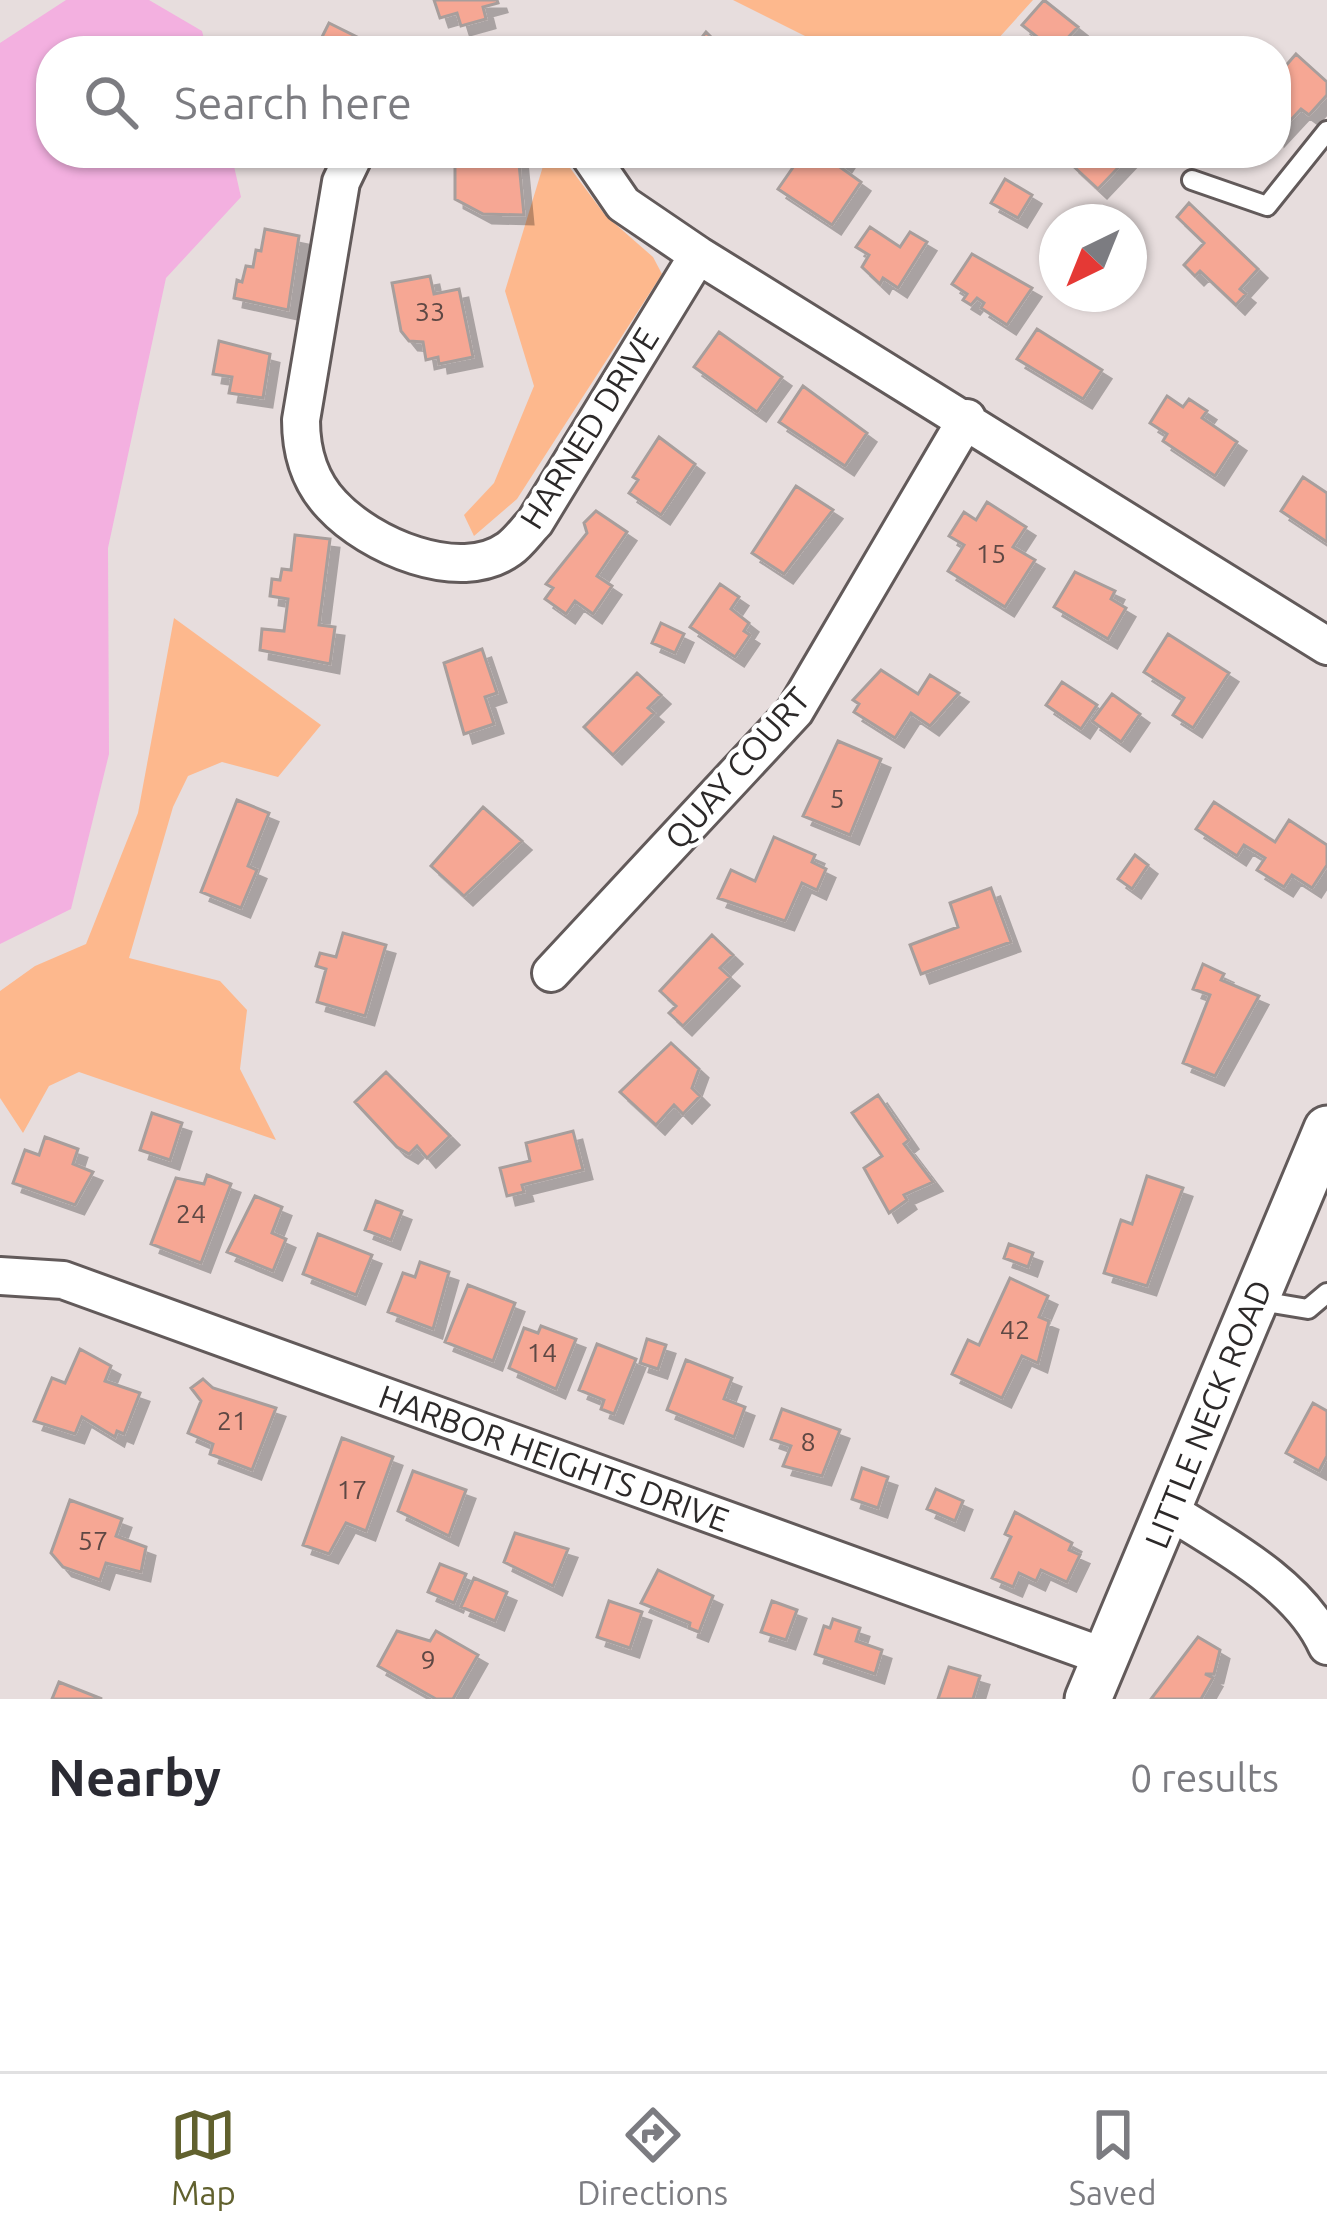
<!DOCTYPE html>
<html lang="en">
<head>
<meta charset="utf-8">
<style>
  body { margin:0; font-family:Ubuntu,sans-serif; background:#f7f7f7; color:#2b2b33 }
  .compass { position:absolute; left:1039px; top:204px; width:108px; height:108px; border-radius:50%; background:#fff; box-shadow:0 3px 9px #0004; rotate:223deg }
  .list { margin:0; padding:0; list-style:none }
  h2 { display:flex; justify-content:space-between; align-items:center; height:156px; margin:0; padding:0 48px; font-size:51px }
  h2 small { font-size:39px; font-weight:400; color:#7c7c81 }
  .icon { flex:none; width:66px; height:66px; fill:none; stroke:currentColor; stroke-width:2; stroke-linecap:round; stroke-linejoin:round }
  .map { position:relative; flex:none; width:1327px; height:1699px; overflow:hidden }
  .search { position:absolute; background:#fff; box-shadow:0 3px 9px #0004; left:36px; right:36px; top:36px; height:132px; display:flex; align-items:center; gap:30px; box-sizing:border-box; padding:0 42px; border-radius:48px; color:#7c7c81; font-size:45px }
  .sheet { height:372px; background:#fff }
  nav { display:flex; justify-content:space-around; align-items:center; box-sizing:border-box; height:168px; border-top:3px solid #e1e1e2; background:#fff; font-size:33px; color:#7c7c81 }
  nav a { display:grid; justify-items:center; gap:6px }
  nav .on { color:#61612e }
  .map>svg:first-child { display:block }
  .green { fill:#fdb88d }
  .water { fill:#f3b0e0 }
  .building { fill:#f6a794; stroke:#a79e9c; stroke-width:3; filter:url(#shadow) }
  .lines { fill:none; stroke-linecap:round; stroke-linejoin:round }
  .service-casing { stroke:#625a5a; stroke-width:24 }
  .minor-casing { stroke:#625a5a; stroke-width:42 }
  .tertiary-casing { stroke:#625a5a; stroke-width:51 }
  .service { stroke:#fff; stroke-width:18 }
  .minor { stroke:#fff; stroke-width:36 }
  .tertiary { stroke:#fff; stroke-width:45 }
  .labels { text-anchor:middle; stroke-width:9; stroke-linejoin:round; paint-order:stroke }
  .number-label { font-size:27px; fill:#5e4844 }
  .street-label { font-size:33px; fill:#2c2929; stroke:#fff }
</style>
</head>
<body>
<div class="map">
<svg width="1327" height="1699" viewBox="0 0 1327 1699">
  <defs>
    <filter id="shadow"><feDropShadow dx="9" dy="9" stdDeviation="0" flood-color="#0004"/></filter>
  </defs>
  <rect width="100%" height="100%" fill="#e7dddd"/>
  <!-- green -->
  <path class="green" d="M733,0H1033L987,51H835Z
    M547,153H559L605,215L653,257L662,274L517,499L474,536L464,515L494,483L534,386L505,291Z
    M174,618L321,725L278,777L222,762L188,776L173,807L129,958L220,981L247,1010L240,1069L276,1140L79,1072L49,1086L23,1133L0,1098V991L35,966L86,944L138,813Z"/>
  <!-- water -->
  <path class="water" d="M66,0H149L202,31L207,51H51V153H231L241,197L166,278L108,548L109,754L71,909L0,944V43Z"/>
  <!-- building -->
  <path class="building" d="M434,0H497L498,3L483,7L486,19L461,26L457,13L440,18Z
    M1044,0L1078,27L1055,51L1022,25Z
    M329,23L359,38L353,51H300L304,43L316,49Z
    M706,32L725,51H686L696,45Z
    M1296,54L1327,82V95L1309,115L1301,109L1276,136V77Z
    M455,153H518L524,215L483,214L455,199Z
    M803,153H849L840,167L861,182L832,225L778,189Z
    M1077,153H1132L1098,189L1071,164Z
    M1005,179L1032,195L1018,218L991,203Z
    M1189,203L1258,269L1240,289L1246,294L1236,305L1200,271L1195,276L1184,265L1204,243L1177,217Z
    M870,227L900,247L910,232L927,242L898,288L883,278L880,284L862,267L869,255L856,247Z
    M265,229L299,236L288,310L234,298L237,280L242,282L246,266L253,267L256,250L261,251Z
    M972,254L1032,288L1007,325L981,308L984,303L977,298L971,305L963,300L967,294L952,284Z
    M430,276L434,294L459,289L473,357L439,364L438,357L426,360L423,342L409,341L401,331L392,283Z
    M1037,329L1102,370L1083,399L1017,359Z
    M719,332L782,377L757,412L694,367Z
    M219,341L270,354L263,398L229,393L232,377L213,374Z
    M803,386L867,433L845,466L779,422Z
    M1167,396L1183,407L1189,399L1207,411L1202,418L1237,442L1215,476L1163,441L1167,434L1150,423Z
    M659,437L695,464L661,515L629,493L638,480L633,477Z
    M1303,477L1327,493V542L1281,511Z
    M796,486L833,510L784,574L752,553Z
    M987,502L1026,527L1013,547L1035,560L1005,607L948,571L964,545L949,536L964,512L976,520Z
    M596,511L627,532L597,576L612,586L593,614L575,601L566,614L545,599L553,588L546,584L587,533L584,523Z
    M295,535L330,539L319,625L335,627L330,664L260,650L262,629L284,631L288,599L270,596L272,579L280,580L282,569L291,570Z
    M1075,572L1115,591L1111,599L1126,608L1108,639L1054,607Z
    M720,584L739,597L731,609L749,623L744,631L750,635L735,657L690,627Z
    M661,623L684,634L675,653L652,643Z
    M1168,634L1229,673L1193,728L1173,715L1184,698L1144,672Z
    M482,649L497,693L485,697L494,724L464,734L444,663Z
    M881,670L918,694L930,675L959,693L930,726L911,713L895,738L854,712L859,704L853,700Z
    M637,673L661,695L648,708L654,713L613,755L584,727Z
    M1062,682L1097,705L1081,729L1046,705Z
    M1112,694L1140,714L1121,742L1092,721Z
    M838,741L881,759L850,835L803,816Z
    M237,800L269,813L248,866L257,870L241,908L201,892Z
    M1214,802L1275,842L1289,820L1327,845V865L1312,888L1292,875L1284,887L1257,870L1265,858L1244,845L1237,856L1196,829Z
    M483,807L522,841L464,896L431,866Z
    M774,837L815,855L812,862L826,869L817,890L802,883L785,921L718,898L731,870L755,881Z
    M1135,855L1148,865L1132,889L1118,879Z
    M991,888L1011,942L921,974L910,945L958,927L950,903Z
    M343,933L386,945L365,1016L317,1002L326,969L316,966L320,953L336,957Z
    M712,935L733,955L720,968L730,977L683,1026L669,1013L676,1006L660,991Z
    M1203,964L1224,974L1221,980L1259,996L1215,1076L1183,1063L1210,995L1193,989Z
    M671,1043L699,1069L692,1088L700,1096L683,1114L674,1105L656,1125L620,1092Z
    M386,1072L450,1136L427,1158L417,1146L409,1154L397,1147L355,1102Z
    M878,1095L909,1140L904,1144L933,1182L904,1195L907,1200L889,1213L864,1168L882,1156L852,1113Z
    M152,1113L182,1123L170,1160L140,1150Z
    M573,1131L583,1170L522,1185L524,1192L507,1196L500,1168L530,1161L526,1143Z
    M45,1137L78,1149L73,1164L93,1172L75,1205L13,1183L25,1150L39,1155Z
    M207,1175L231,1184L201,1263L151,1244L176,1178L204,1184Z
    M1147,1176L1183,1188L1147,1286L1104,1273L1121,1220L1132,1224Z
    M255,1196L282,1207L272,1233L286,1239L273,1271L227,1252Z
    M376,1201L402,1211L391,1240L365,1230Z
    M318,1234L372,1255L356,1295L303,1274Z
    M1009,1244L1033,1253L1028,1267L1004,1258Z
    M420,1262L449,1272L433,1329L388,1312L403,1273L415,1277Z
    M1010,1278L1048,1296L1039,1317L1049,1321L1038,1363L1022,1356L1002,1398L952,1374L968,1340L979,1345Z
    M468,1285L515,1303L493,1361L445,1342Z
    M541,1326L576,1339L556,1389L509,1368L524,1328L538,1333Z
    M647,1339L666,1345L658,1369L640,1363Z
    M597,1344L636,1359L614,1414L601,1409L604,1400L579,1390Z
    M80,1349L111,1366L105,1381L140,1393L124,1434L117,1431L115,1437L82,1417L75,1434L34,1421L52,1378L65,1383Z
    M686,1360L732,1378L724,1399L745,1407L734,1437L667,1410Z
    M203,1379L213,1388L276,1408L252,1470L210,1454L213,1444L188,1433L201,1401L191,1388Z
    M1313,1403L1327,1411V1456L1319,1471L1286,1453Z
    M782,1409L840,1430L822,1476L783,1466L791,1446L771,1439Z
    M342,1438L393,1457L366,1531L346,1523L329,1554L303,1545Z
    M862,1468L888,1477L878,1508L852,1499Z
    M413,1471L466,1490L449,1536L398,1511Z
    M936,1489L963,1501L955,1521L927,1509Z
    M70,1500L122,1519L116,1536L146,1547L141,1572L106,1563L100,1580L63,1567L51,1553Z
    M1015,1512L1072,1543L1069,1550L1080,1555L1067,1582L1041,1570L1036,1581L1019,1573L1013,1587L992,1578L1011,1537L1005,1534Z
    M515,1533L568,1549L553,1586L504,1562Z
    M440,1564L466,1574L454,1603L428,1592Z
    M658,1570L713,1596L699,1632L689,1628L690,1623L641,1603Z
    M474,1578L507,1592L495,1621L461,1607Z
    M609,1601L642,1612L630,1648L597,1637Z
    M772,1601L797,1610L786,1640L761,1632Z
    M833,1619L860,1628L856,1641L882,1650L875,1674L815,1654L824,1626L830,1628Z
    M397,1631L430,1641L436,1631L478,1655L453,1699H436L378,1666Z
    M1198,1637L1220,1650L1214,1674H1205L1213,1678L1201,1699H1151Z
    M949,1667L980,1676L973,1699H938Z
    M59,1682L102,1699H52Z"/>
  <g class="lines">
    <defs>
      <path id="service" d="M1192,180L1267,206L1327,131
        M1255,1300L1308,1309L1327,1293"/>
      <path id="minor" d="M355,153L341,182L301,420C301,452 309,481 332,505C369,545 459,585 509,549C519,542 527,530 535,522L698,255L623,204L588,153
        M698,255L1327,646
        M551,973L795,711L967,418
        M0,1276L63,1280L1105,1657
        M1168,1510C1222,1544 1300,1585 1327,1646"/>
      <path id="tertiary" d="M1088,1699L1327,1129"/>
    </defs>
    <!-- service casing -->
    <use href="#service" class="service-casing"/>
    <!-- minor casing -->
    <use href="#minor" class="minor-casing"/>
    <!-- tertiary casing -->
    <use href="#tertiary" class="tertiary-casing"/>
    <!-- service -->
    <use href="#service" class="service"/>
    <!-- minor -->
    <use href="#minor" class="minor"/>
    <!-- tertiary -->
    <use href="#tertiary" class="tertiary"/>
  </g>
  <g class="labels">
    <!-- number labels -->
    <g class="number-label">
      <text x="430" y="321">33</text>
      <text x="991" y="563">15</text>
      <text x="837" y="808">5</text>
      <text x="191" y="1223">24</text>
      <text x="1015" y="1339">42</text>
      <text x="542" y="1362">14</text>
      <text x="232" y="1430">21</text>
      <text x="808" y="1451">8</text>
      <text x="352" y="1499">17</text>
      <text x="93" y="1550">57</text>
      <text x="428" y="1669">9</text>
    </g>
    <!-- street labels -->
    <g class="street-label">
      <text transform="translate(589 428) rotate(-58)" y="12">HARNED DRIVE</text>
      <text transform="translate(737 768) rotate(-49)" y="12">QUAY COURT</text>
      <text transform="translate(1208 1414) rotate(-68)" y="12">LITTLE NECK ROAD</text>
      <text transform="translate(554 1458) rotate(20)" y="12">HARBOR HEIGHTS DRIVE</text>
    </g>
  </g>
</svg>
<svg class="compass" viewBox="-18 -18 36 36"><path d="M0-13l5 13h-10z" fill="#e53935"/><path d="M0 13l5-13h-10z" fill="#7c7c81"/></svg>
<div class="search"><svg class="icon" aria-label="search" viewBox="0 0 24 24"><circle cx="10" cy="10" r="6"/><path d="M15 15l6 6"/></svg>Search here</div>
</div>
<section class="sheet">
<h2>Nearby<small>0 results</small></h2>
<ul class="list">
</ul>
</section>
<nav>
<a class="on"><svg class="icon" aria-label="map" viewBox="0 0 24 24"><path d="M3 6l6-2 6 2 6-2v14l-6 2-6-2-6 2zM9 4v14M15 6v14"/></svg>Map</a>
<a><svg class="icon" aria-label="directions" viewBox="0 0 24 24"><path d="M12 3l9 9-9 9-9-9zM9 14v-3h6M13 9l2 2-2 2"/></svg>Directions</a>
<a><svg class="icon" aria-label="saved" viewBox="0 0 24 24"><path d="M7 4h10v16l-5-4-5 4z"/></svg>Saved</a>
</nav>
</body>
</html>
